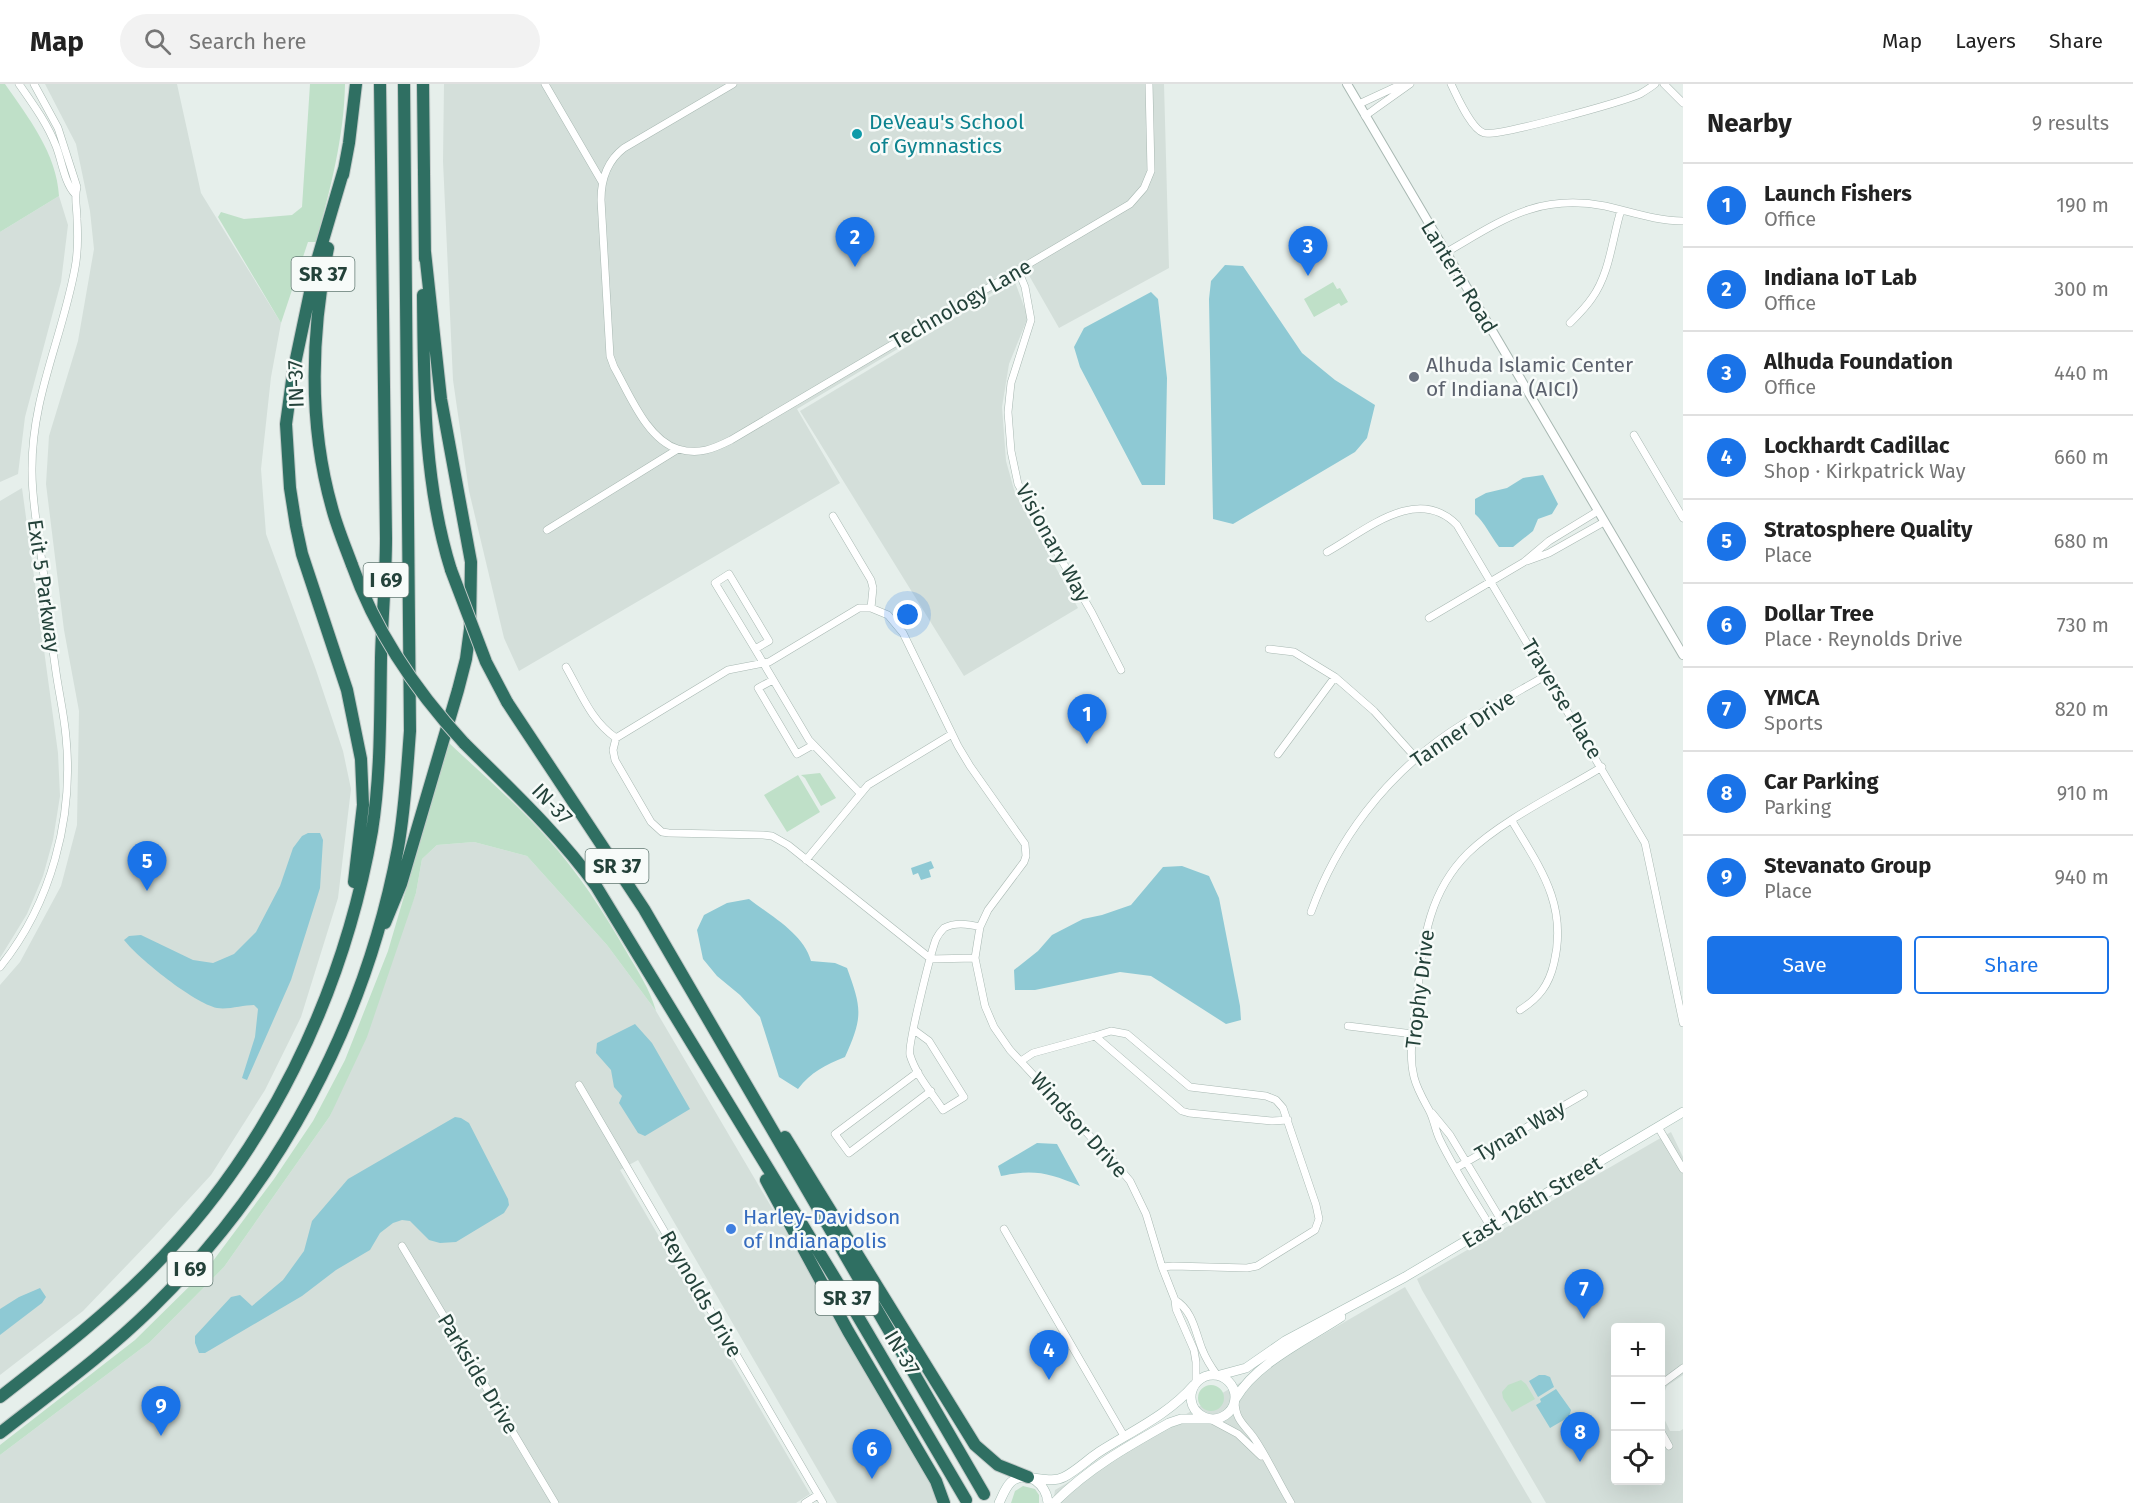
<!DOCTYPE html>
<html lang="en">
<head>
<meta charset="utf-8">
<style>
  body { margin:0; font-family:"Fira Sans",sans-serif; background:#f2f2f2; color:#222 }
  .controls { position:absolute; right:18px; bottom:18px; display:grid; overflow:hidden; border-radius:6px; box-shadow:0 6px 24px #0002 }
  .controls button { width:54px; height:54px; display:grid; place-items:center; padding:0; border:0; border-bottom:2px solid #e0e0e0; background:#fff; color:#222; font:30px sans-serif }
  .you { position:absolute; left:908px; top:531px; width:21px; height:21px; margin:-15px; border:4px solid #fff; border-radius:50%; background:#1a73e8; box-shadow:0 0 0 9px #1a73e833 }
  .badge { display:grid; place-items:center; width:39px; height:39px; border-radius:50%; background:#1a73e8; color:#fff; font-size:20px; font-weight:700 }
  .pin { position:absolute; translate:-50% -50px; filter:drop-shadow(0 2px 3px #0008) }
  .pin::after { content:''; position:absolute; top:32px; width:21px; height:18px; background:inherit; clip-path:polygon(0 0,100% 0,50% 100%) }
  .list { margin:0; padding:0; list-style:none }
  h2 { display:flex; justify-content:space-between; align-items:center; height:78px; margin:0; padding:0 24px; font-size:26px }
  h2 small { font-size:20px; font-weight:400; color:#767676 }
  .list li { display:grid; grid-template-columns:39px 1fr auto; gap:18px; align-items:center; box-sizing:border-box; height:84px; padding:0 24px; border-top:2px solid #e0e0e0 }
  .list b { display:block; font-size:22px; white-space:nowrap }
  .list p { margin:0; font-size:20px; white-space:nowrap; color:#767676 }
  .list em { font-size:20px; font-style:normal; color:#767676 }
  .actions { display:flex; gap:12px; padding:18px 24px }
  .actions a { flex:1; padding:14px 0; border:2px solid #1a73e8; border-radius:6px; text-align:center; font-size:21px; color:#1a73e8 }
  .actions .main { background:#1a73e8; color:#fff }
  .icon { flex:none; width:33px; height:33px; fill:none; stroke:currentColor; stroke-width:2; stroke-linecap:round; stroke-linejoin:round }
  .map { position:relative; flex:none; width:1683px; height:1419px; overflow:hidden }
  header { display:flex; align-items:center; gap:36px; box-sizing:border-box; height:84px; padding:0 30px; background:#fff; border-bottom:2px solid #e0e0e0 }
  header strong { font-size:28px }
  nav { display:flex; gap:33px; margin-inline-start:auto; font-size:21px }
  .search { width:420px; height:54px; background:#f2f2f2; display:flex; align-items:center; gap:15px; box-sizing:border-box; padding:0 21px; border-radius:33px; color:#767676; font-size:22px }
  main { display:flex }
  aside { flex:1; background:#fff }
  .map>svg:first-child { display:block }
  .built { fill:#d4dfda }
  .green { fill:#bfe0c8 }
  .water { fill:#8ec9d4 }
  .lines { fill:none; stroke-linecap:round; stroke-linejoin:round }
  .minor-casing { stroke:#a8b8b2; stroke-width:8 }
  .tertiary-casing { stroke:#a8b8b2; stroke-width:10 }
  .secondary-casing { stroke:#a4bbb3; stroke-width:10 }
  .motorway-casing { stroke:#c2cac8; stroke-width:14 }
  .minor { stroke:#fff; stroke-width:7 }
  .tertiary { stroke:#fff; stroke-width:8 }
  .secondary { stroke:#fff; stroke-width:9 }
  .motorway { stroke:#2f6f62; stroke-width:12 }
  .motorway-bridge-casing { stroke:#c2cac8; stroke-width:14; stroke-linecap:butt }
  .motorway-bridge { stroke:#2f6f62; stroke-width:12 }
  .culture-dot { fill:#0f9aa8; stroke:#f7fbf9; stroke-width:2 }
  .worship-dot { fill:#6b7280; stroke:#f7fbf9; stroke-width:2 }
  .shop-dot { fill:#3f7fe0; stroke:#f7fbf9; stroke-width:2 }
  .labels { text-anchor:middle; stroke-width:5; stroke-linejoin:round; paint-order:stroke }
  .shield { fill:#f7fbf9; stroke:#637a73; stroke-width:1.5 }
  .shield-label { font-size:20px; font-weight:bold; fill:#24423a }
  .culture-label { font-size:21px; fill:#0d838f; stroke:#f7fbf9; text-anchor:start }
  .street-label { font-size:21px; fill:#24423a; stroke:#f7fbf9 }
  .worship-label { font-size:21px; fill:#5b616d; stroke:#f7fbf9; text-anchor:start }
  .shop-label { font-size:21px; fill:#366cbe; stroke:#f7fbf9; text-anchor:start }
</style>
</head>
<body>
<header>
<strong>Map</strong>
<div class="search"><svg class="icon" aria-label="search" viewBox="0 0 24 24"><circle cx="10" cy="10" r="6"/><path d="M15 15l6 6"/></svg>Search here</div>
<nav><a>Map</a><a>Layers</a><a>Share</a></nav>
</header>
<main>
<div class="map">
<svg width="1683" height="1419" viewBox="0 0 1683 1419">
  <rect width="100%" height="100%" fill="#e6efeb"/>
  <!-- built -->
  <path class="built" d="M45,0H177L201,109L281,239L271,293L261,385L266,450L316,586L343,667L351,705L338,814L301,933L265,1006L211,1091L154,1153L83,1227L0,1291V901L20,878L61,802L77,741L79,627L64,546L46,400L49,352L78,257L94,165L90,127L76,60Z
    M444,0H1164L1169,184L1059,244L1027,188L797,325L840,399L519,587L504,554L469,407L453,296L443,77Z
    M59,112L68,141L61,198L25,333L18,390L0,398V148Z
    M1015,198L1028,233L1009,280L1002,323L1006,377L1015,409L1078,524L964,592L800,327Z
    M22,404L58,669L60,712L53,756L43,792L27,830L0,874V417Z
    M474,758L527,772L607,861L656,927L931,1394L940,1419H837L638,1076L620,1086L810,1410L796,1419H0V1371L150,1258L224,1183L330,1032L416,809L422,775L437,761Z
    M1671,1048L1683,1073V1291L1667,1302L1661,1316L1660,1244H1616V1396H1660L1661,1328L1670,1347H1680L1683,1345V1419H1546L1422,1206L1417,1195Z
    M1405,1203L1532,1419H1053L1055,1406Z"/>
  <!-- green -->
  <path class="green" d="M0,0H5C28,33 57,70 59,112L0,148Z
    M310,0H345C344,54 330,106 316,158H308L281,239L218,133L221,128L244,135L292,131L302,123Z
    M1333,198L1337,205L1340,204L1348,218L1341,222L1339,219L1314,233L1304,215Z
    M449,659C482,690 517,720 547,754C578,788 603,827 626,867C637,886 650,905 656,927L607,861L527,772L474,758L437,761L422,775L416,809L367,953L330,1032L224,1183L150,1258L0,1371V1361L135,1256L207,1185L274,1095L313,1037L345,976L388,867Z
    M820,689L836,714L821,722L805,694L801,691Z
    M798,691L820,728L787,748L764,711Z
    M1521,1296L1526,1300L1535,1315L1512,1328L1503,1314L1502,1308L1508,1301Z
    M1198 1314a13 13 0 1 1 26 0a13 13 0 1 1-26 0Z
    M1023,1402L1035,1405L1039,1411V1419H1011L1015,1407Z"/>
  <!-- water -->
  <path class="water" d="M1225,181L1243,182L1302,269L1335,296L1375,321L1367,354L1355,368L1233,440L1213,435L1209,215L1211,197Z
    M1151,208L1158,215L1167,294L1165,401H1142L1080,283L1074,263L1084,244Z
    M1543,391L1558,420L1552,430L1538,435L1533,447L1513,463H1499C1490,451 1485,439 1475,430V415L1486,409L1507,404L1523,394Z
    M308,749H320L323,756L320,804L291,896L247,996L242,994L255,953L258,925L254,921C243,921 228,926 217,924C194,919 139,875 124,856L129,852L141,851L193,876L213,879L234,870L256,848L280,802L293,764L302,752Z
    M931,777L934,784L929,786L931,793L921,796L918,789L913,791L911,784Z
    M1182,782L1209,792L1219,814L1240,922L1241,936L1226,940L1151,892L1120,888L1035,906H1015L1014,886L1038,867L1052,851L1083,835L1102,831L1131,821L1163,783Z
    M749,815C771,832 804,850 811,877L835,879L847,884C862,925 863,933 845,973C825,981 811,988 798,1005L779,993L760,933L740,911L717,892L703,875L697,846L704,831L727,819Z
    M635,940L652,959L690,1025L645,1052L638,1049L619,1019L622,1012L614,1003L611,986L596,969L597,959Z
    M455,1033L461,1034L469,1039L508,1115L509,1121L504,1129L456,1158L440,1159L429,1156L410,1137L402,1136L393,1139L380,1149L370,1166L336,1186L302,1212L205,1269H199L195,1259V1252L231,1213L240,1211L252,1222L283,1196L304,1167L312,1137L348,1095Z
    M1037,1059L1057,1060L1080,1102C1049,1089 1034,1085 1001,1092L998,1082Z
    M40,1204L46,1213L42,1219L0,1251V1225L19,1213Z
    M1539,1291H1545L1550,1293L1554,1303L1538,1313L1529,1297Z
    M1556,1305L1571,1326L1569,1333L1550,1344L1536,1321L1541,1318L1540,1315Z"/>
  <g class="lines">
    <defs>
      <path id="minor" d="M19,0C33,20 47,39 56,62C62,77 64,98 75,110
        M545,0L602,98
        M1451,0C1457,12 1471,45 1484,49C1498,53 1621,18 1640,10C1645,7 1650,4 1655,0
        M1664,0L1683,19
        M1359,20L1402,0
        M1365,32L1410,0
        M1445,169C1501,137 1537,109 1605,122C1632,128 1656,137 1683,137
        M1018,186L1025,203L1031,236L1011,299L1008,328L1011,367L1018,400L1092,529L1121,586
        M1570,239C1578,231 1586,223 1592,214C1610,189 1612,155 1621,126
        M1634,351L1683,434
        M678,365C647,356 629,309 614,283L610,272L601,116C601,95 607,77 624,64L733,0
        M833,432L871,496L873,504L871,524L888,531L903,549L958,662L970,682L1025,760L1026,772L1024,778L988,826L980,843L975,874L985,922L994,943L1010,966L1115,1079L1130,1097L1146,1130L1162,1183L1175,1216L1176,1225L1194,1266L1196,1278V1299
        M547,446L678,365C699,371 713,365 731,356L1130,120L1144,104L1151,87L1149,0
        M1327,468C1365,447 1417,400 1457,441L1645,759L1683,939
        M1527,477L1549,469L1604,438
        M729,490L769,557L755,565L715,499Z
        M1429,534L1524,478L1549,457L1598,427
        M755,565L809,656L860,709
        M1269,565L1294,568L1335,593L1374,627L1416,674
        M566,583C581,609 591,637 616,654L613,666L615,676L651,738L662,748L669,749L763,751L772,752L788,761L931,875L975,874
        M773,596L758,604L797,670L813,661
        M616,654L728,586L769,578L859,524H871
        M1278,670L1335,593
        M1512,737C1540,784 1568,821 1554,879C1549,901 1539,914 1520,926
        M806,776L868,701L952,650
        M1311,828C1337,756 1385,693 1449,649C1480,628 1514,610 1547,591
        M0,883C51,820 74,734 66,653C64,629 58,605 55,581C50,547 47,512 42,478C38,448 32,418 32,388C31,314 62,255 75,184C78,168 78,151 77,135C77,124 74,113 77,103L58,44L34,0
        M1348,942L1413,950
        M914,946L929,957L964,1013L943,1026C932,1009 916,991 910,971C907,963 931,868 936,855C938,851 941,847 944,844C955,838 969,840 980,843
        M1095,952L1111,947L1127,950L1190,1003L1266,1012L1276,1016L1283,1024L1316,1121L1319,1135L1315,1146L1257,1182L1247,1184L1173,1182L1162,1183
        M1021,977L1033,969L1095,952L1182,1027L1189,1029L1272,1037L1288,1036
        M918,988L835,1050L849,1069L931,1007
        M579,1001L823,1419
        M1432,1029L1450,1051L1501,1136
        M1658,1043L1683,1085
        M1456,1084L1584,1010
        M1490,1142C1473,1114 1454,1085 1440,1056C1435,1046 1434,1035 1429,1026C1423,1015 1417,1005 1414,993C1408,969 1414,944 1416,920C1423,864 1425,812 1468,769C1502,736 1561,708 1602,683
        M1004,1145L1124,1352
        M402,1162L555,1419
        M1175,1216C1193,1227 1195,1247 1202,1265C1206,1275 1211,1283 1217,1291
        M1660,1301L1683,1284
        M1235,1317C1235,1338 1247,1342 1256,1357C1269,1377 1279,1399 1291,1419
        M1210,1335L1238,1350L1261,1372
        M1660,1346L1669,1362
        M805,1419L818,1411"/>
      <path id="tertiary" d="M1347,0L1683,571"/>
      <path id="secondary" d="M1191 1313a22 22 0 1 1 44 0a22 22 0 1 1-44 0Z
        M1220,1291L1246,1284L1285,1257L1405,1193L1683,1028
        M1236,1314C1256,1279 1308,1255 1341,1233
        M1032,1394C1043,1395 1054,1398 1064,1393C1076,1387 1087,1376 1099,1368C1132,1347 1168,1331 1194,1301
        M999,1419C1003,1411 1005,1404 1011,1398C1028,1384 1047,1401 1048,1419
        M1054,1419C1087,1385 1128,1362 1169,1339L1181,1335H1209"/>
      <path id="motorway" d="M423,0L425,175
        M344,85L316,180L293,289L286,340L290,404L296,442L302,470L347,606L361,675L363,721L354,798
        M343,91L349,59L356,0
        M328,164C311,250 308,339 332,424C337,443 345,462 352,481
        M423,211C424,303 423,397 451,486
        M507,618L644,825L984,1410
        M464,659C510,705 558,749 596,802L853,1224L966,1416
        M385,839L401,800L458,606L466,575L470,545L471,478L441,315L425,168
        M785,1053L975,1361L998,1381L1028,1393
        M766,1096L848,1247L936,1397L944,1419
        M0,1313C51,1273 102,1234 148,1188C267,1070 343,912 372,747C381,690 380,632 381,574C382,534 386,494 386,454L380,0
        M0,1349C51,1309 104,1271 151,1225C279,1100 365,940 398,764C405,725 407,686 410,647L404,0"/>
    </defs>
    <!-- minor casing -->
    <use href="#minor" class="minor-casing"/>
    <!-- tertiary casing -->
    <use href="#tertiary" class="tertiary-casing"/>
    <!-- secondary casing -->
    <use href="#secondary" class="secondary-casing"/>
    <!-- motorway casing -->
    <use href="#motorway" class="motorway-casing"/>
    <!-- minor -->
    <use href="#minor" class="minor"/>
    <!-- tertiary -->
    <use href="#tertiary" class="tertiary"/>
    <!-- secondary -->
    <use href="#secondary" class="secondary"/>
    <!-- motorway -->
    <use href="#motorway" class="motorway"/>
    <defs>
      <path id="motorway-bridge" d="M352,481C376,549 415,606 464,659
        M451,486L486,578L507,618"/>
    </defs>
    <!-- motorway-bridge casing -->
    <use href="#motorway-bridge" class="motorway-bridge-casing"/>
    <!-- motorway-bridge -->
    <use href="#motorway-bridge" class="motorway-bridge"/>
  </g>
  <!-- markers -->
  <circle class="culture-dot" cx="857" cy="50" r="6"/>
  <circle class="worship-dot" cx="1414" cy="293" r="6"/>
  <circle class="shop-dot" cx="731" cy="1145" r="6"/>
  <g class="labels">
    <!-- shield labels -->
    <g class="shield">
      <rect x="291.5" y="173" width="63" height="34" rx="4.5"/>
      <rect x="363.5" y="479" width="45" height="34" rx="4.5"/>
      <rect x="585.5" y="765" width="63" height="34" rx="4.5"/>
      <rect x="167.5" y="1168" width="45" height="34" rx="4.5"/>
      <rect x="815.5" y="1197" width="63" height="34" rx="4.5"/>
    </g>
    <g class="shield-label">
      <text x="323" y="197">SR 37</text>
      <text x="386" y="503">I 69</text>
      <text x="617" y="789">SR 37</text>
      <text x="190" y="1192">I 69</text>
      <text x="847" y="1221">SR 37</text>
    </g>
    <!-- culture labels -->
    <g class="culture-label">
      <text x="869" y="45">DeVeau's School<tspan x="869" dy="24">of Gymnastics</tspan></text>
    </g>
    <!-- street labels -->
    <g class="street-label">
      <text transform="translate(1459 193) rotate(59)" y="7">Lantern Road</text>
      <text transform="translate(961 220) rotate(-30)" y="7">Technology Lane</text>
      <text transform="translate(296 300) rotate(-92)" y="7">IN-37</text>
      <text transform="translate(1053 459) rotate(61)" y="7">Visionary Way</text>
      <text transform="translate(44 502) rotate(82)" y="7">Exit 5 Parkway</text>
      <text transform="translate(1562 615) rotate(59)" y="7">Traverse Place</text>
      <text transform="translate(1463 645) rotate(-34)" y="7">Tanner Drive</text>
      <text transform="translate(552 720) rotate(46)" y="7">IN-37</text>
      <text transform="translate(1420 905) rotate(-83)" y="7">Trophy Drive</text>
      <text transform="translate(1079 1041) rotate(48)" y="7">Windsor Drive</text>
      <text transform="translate(1520 1047) rotate(-30)" y="7">Tynan Way</text>
      <text transform="translate(1532 1118) rotate(-31)" y="7">East 126th Street</text>
      <text transform="translate(701 1210) rotate(60)" y="7">Reynolds Drive</text>
      <text transform="translate(902 1269) rotate(59)" y="7">IN-37</text>
      <text transform="translate(478 1290) rotate(59)" y="7">Parkside Drive</text>
    </g>
    <!-- worship labels -->
    <g class="worship-label">
      <text x="1426" y="288">Alhuda Islamic Center<tspan x="1426" dy="24">of Indiana (AICI)</tspan></text>
    </g>
    <!-- shop labels -->
    <g class="shop-label">
      <text x="743" y="1140">Harley-Davidson<tspan x="743" dy="24">of Indianapolis</tspan></text>
    </g>
  </g>
</svg>
<div class="controls">
<button>+</button>
<button>−</button>
<button><svg class="icon" aria-label="locate" viewBox="0 0 24 24"><circle cx="12" cy="12" r="6"/><path d="M12 2v4M12 18v4M2 12h4M18 12h4"/></svg></button>
</div>
<div class="you"></div>
<div class="pin badge" style="left:1087px;top:660px">1</div>
<div class="pin badge" style="left:855px;top:183px">2</div>
<div class="pin badge" style="left:1308px;top:192px">3</div>
<div class="pin badge" style="left:1049px;top:1296px">4</div>
<div class="pin badge" style="left:147px;top:807px">5</div>
<div class="pin badge" style="left:872px;top:1395px">6</div>
<div class="pin badge" style="left:1584px;top:1235px">7</div>
<div class="pin badge" style="left:1580px;top:1378px">8</div>
<div class="pin badge" style="left:161px;top:1352px">9</div>
</div>
<aside>
<h2>Nearby<small>9 results</small></h2>
<ul class="list">
<li><span class="badge">1</span><div><b>Launch Fishers</b><p>Office</p></div><em>190 m</em></li>
<li><span class="badge">2</span><div><b>Indiana IoT Lab</b><p>Office</p></div><em>300 m</em></li>
<li><span class="badge">3</span><div><b>Alhuda Foundation</b><p>Office</p></div><em>440 m</em></li>
<li><span class="badge">4</span><div><b>Lockhardt Cadillac</b><p>Shop · Kirkpatrick Way</p></div><em>660 m</em></li>
<li><span class="badge">5</span><div><b>Stratosphere Quality</b><p>Place</p></div><em>680 m</em></li>
<li><span class="badge">6</span><div><b>Dollar Tree</b><p>Place · Reynolds Drive</p></div><em>730 m</em></li>
<li><span class="badge">7</span><div><b>YMCA</b><p>Sports</p></div><em>820 m</em></li>
<li><span class="badge">8</span><div><b>Car Parking</b><p>Parking</p></div><em>910 m</em></li>
<li><span class="badge">9</span><div><b>Stevanato Group</b><p>Place</p></div><em>940 m</em></li>
</ul>
<div class="actions"><a class="main">Save</a><a>Share</a></div>
</aside>
</main>
</body>
</html>
